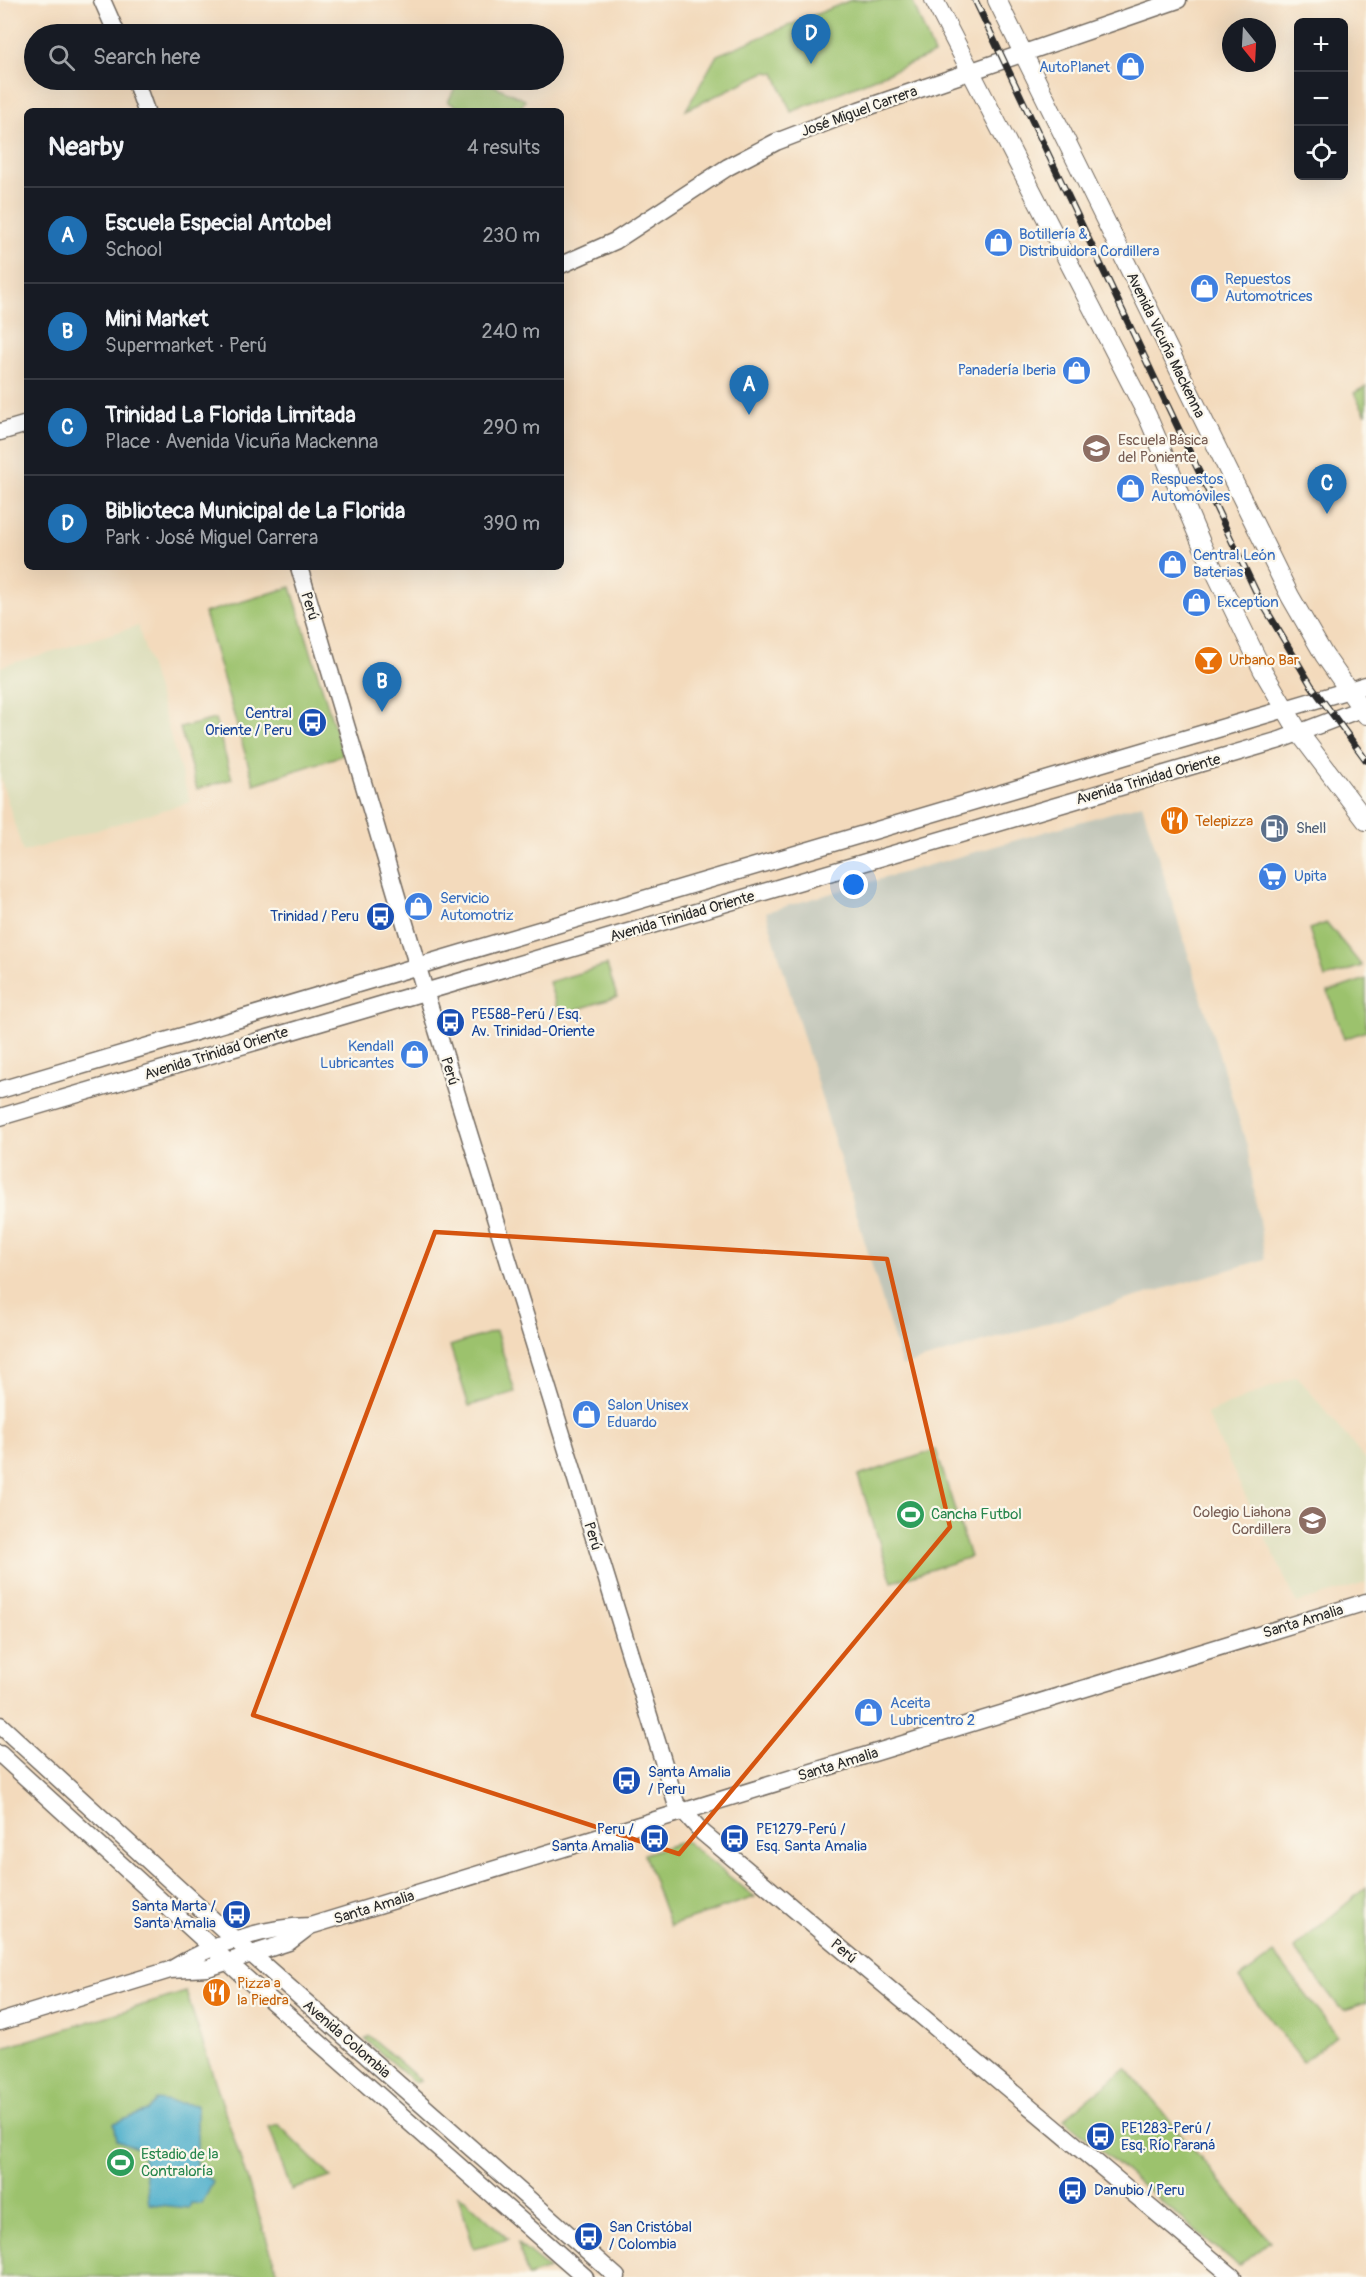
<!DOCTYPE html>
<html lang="en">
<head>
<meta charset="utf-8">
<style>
  body { margin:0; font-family:Pangolin,sans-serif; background:#242831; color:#f1f3f6 }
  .controls { position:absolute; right:18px; top:18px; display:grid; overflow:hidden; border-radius:9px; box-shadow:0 6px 24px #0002 }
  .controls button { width:54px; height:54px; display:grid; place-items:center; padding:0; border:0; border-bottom:2px solid #363941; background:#171b24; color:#f1f3f6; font:30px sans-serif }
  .compass { position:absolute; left:1222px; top:18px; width:54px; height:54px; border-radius:50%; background:#171b24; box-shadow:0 6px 24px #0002; rotate:162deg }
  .you { position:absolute; left:854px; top:885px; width:21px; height:21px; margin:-15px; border:4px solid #fff; border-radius:50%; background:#1a73e8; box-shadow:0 0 0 9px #1a73e833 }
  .badge { display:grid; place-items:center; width:39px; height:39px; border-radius:50%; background:#1f6fb2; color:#fff; font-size:20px; font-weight:700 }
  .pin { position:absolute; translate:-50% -50px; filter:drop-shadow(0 2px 3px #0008) }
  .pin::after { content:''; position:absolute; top:32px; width:21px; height:18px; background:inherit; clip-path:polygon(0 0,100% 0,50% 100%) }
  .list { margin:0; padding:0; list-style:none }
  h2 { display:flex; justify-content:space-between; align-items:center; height:78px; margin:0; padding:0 24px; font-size:26px }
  h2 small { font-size:20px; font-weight:400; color:#9ea1a6 }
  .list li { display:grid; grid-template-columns:39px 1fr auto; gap:18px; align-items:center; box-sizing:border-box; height:96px; padding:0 24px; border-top:2px solid #363941 }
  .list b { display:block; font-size:22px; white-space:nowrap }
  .list p { margin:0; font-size:20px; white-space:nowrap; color:#9ea1a6 }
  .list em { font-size:20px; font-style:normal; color:#9ea1a6 }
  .icon { flex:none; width:33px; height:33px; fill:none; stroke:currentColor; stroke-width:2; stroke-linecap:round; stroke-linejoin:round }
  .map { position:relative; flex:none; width:1366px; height:2277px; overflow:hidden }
  .search { position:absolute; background:#171b24; box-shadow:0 6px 24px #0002; left:24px; top:24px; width:540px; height:66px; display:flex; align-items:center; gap:15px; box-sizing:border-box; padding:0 21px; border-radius:33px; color:#9ea1a6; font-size:22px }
  .panel { position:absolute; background:#171b24; box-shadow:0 6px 24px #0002; left:24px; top:108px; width:540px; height:462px; border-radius:9px }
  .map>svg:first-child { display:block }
  .built { fill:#dddebc }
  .industrial { fill:#c2c6b9 }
  .green { fill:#9cc26d; stroke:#64764c; stroke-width:1.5 }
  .water { fill:#4baecb; stroke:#3b6c7b; stroke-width:1.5 }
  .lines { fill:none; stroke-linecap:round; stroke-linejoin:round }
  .secondary-casing { stroke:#71685e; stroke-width:19 }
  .primary-casing { stroke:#71685e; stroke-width:20 }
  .secondary { stroke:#fff; stroke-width:16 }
  .primary { stroke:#fff; stroke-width:18 }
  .rail-casing { stroke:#2b2b2b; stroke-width:7 }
  .rail { stroke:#fbf7ec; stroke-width:4.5; stroke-dasharray:14; stroke-linecap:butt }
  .marked { fill:none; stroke:#d5540f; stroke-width:4.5; stroke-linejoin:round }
  .labels { text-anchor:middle; stroke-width:4.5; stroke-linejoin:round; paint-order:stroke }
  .shop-label { font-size:15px; fill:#366cbe; stroke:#fbf7ec; text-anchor:start }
  .street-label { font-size:15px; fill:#2b2b2b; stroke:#fbf7ec }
  .education-label { font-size:15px; fill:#785e54; stroke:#fbf7ec; text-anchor:start }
  .food-label { font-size:15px; fill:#c56008; stroke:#fbf7ec; text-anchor:start }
  .transit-label { font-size:15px; fill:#164399; stroke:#fbf7ec; text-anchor:start }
  .service-label { font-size:15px; fill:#4e5e75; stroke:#fbf7ec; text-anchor:start }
  .leisure-label { font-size:15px; fill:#27864d; stroke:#fbf7ec; text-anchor:start }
</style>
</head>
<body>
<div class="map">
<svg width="1366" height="2277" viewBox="0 0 1366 2277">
  <rect width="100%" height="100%" fill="#fbf7ec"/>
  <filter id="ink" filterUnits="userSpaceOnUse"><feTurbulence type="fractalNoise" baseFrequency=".0167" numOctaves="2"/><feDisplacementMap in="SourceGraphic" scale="12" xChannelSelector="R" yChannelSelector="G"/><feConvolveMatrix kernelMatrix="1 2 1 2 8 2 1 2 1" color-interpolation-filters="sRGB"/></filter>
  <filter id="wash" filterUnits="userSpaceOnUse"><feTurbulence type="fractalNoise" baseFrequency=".008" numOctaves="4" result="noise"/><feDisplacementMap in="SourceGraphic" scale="24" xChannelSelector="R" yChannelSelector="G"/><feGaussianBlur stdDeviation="1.35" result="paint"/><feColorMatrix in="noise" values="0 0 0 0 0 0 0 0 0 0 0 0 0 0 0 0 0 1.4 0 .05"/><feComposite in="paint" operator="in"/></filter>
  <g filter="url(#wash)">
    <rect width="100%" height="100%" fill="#f3dabc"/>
    <!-- built -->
    <path class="built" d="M138,626L190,802L23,852L0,776V667Z
      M1297,1376L1366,1460V1583L1297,1603L1206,1414Z"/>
    <!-- industrial -->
    <path class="industrial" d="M1142,804L1247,1146L1265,1259L902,1366L766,912Z"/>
    <!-- green -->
    <path class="green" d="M851,0H912L934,54L791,112L775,73L765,72L686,110L717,55Z
      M459,80H482L525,100L519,111H466L448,102Z
      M1366,386V415L1354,393Z
      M291,587L343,755L254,784L204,613Z
      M215,719L232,779L197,789L180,728Z
      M1327,923L1362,966L1325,978L1309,929Z
      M607,965L617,997L559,1015L549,982Z
      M1366,979V1031L1344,1039L1328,992Z
      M496,1331L515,1392L469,1406L450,1346Z
      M936,1450L970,1557L892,1582L858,1476Z
      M685,1841L755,1897L670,1926L644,1854Z
      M1366,1887V2003L1345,2010L1339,2007L1294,1948Z
      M1274,1953L1337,2035L1303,2062L1239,1979Z
      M186,1992L279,2277H0V2049Z
      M370,2036L421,2081L415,2083L365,2039Z
      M1126,2068L1270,2241L1238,2266L1064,2119Z
      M278,2124L331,2177L291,2190L269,2127Z
      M458,2195L465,2199L508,2239L474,2249Z
      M518,2244L549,2269L528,2276Z"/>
    <!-- water -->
    <path class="water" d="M156,2100L197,2105V2169L213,2182L202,2204L191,2203L189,2208L149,2204L142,2150L117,2140L114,2123L147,2111Z"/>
  </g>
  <g filter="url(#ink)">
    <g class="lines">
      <defs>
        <path id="secondary" d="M102,0L117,34
          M135,80L146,111
          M561,265L615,241L728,167L776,142L859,110L1178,0
          M0,432L27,424
          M299,567L425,991L676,1803L702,1832L1233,2277
          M0,1090L1366,685
          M0,1117L1280,740L1366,707
          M0,1725L223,1929L617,2277
          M0,1754L240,1973L585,2277
          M170,1970C210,1945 263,1927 310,1926L1366,1602
          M0,2022L170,1970L208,1968L289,1942L310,1926"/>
        <path id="primary" d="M934,0L1147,415L1202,545L1263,671L1300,734L1366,821
          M997,0L1290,596L1324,655L1366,715"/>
      </defs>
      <!-- secondary casing -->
      <use href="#secondary" class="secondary-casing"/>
      <!-- primary casing -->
      <use href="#primary" class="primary-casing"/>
      <!-- secondary -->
      <use href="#secondary" class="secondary"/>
      <!-- primary -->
      <use href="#primary" class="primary"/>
      <defs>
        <path id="rail" d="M975,0L1258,596L1311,685L1366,760"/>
      </defs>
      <!-- rail casing -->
      <use href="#rail" class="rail-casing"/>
      <!-- rail -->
      <use href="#rail" class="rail"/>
    </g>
  </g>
  <!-- marked area -->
  <path class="marked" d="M435,1232L887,1259L950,1527L679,1854L253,1715Z"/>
  <!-- icons -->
  <defs>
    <symbol id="shop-disc" viewBox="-11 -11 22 22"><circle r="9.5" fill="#3f7fe0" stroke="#fbf7ec"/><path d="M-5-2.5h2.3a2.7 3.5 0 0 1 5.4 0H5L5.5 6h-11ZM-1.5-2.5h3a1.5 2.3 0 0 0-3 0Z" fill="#fff"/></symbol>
    <symbol id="school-disc" viewBox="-11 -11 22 22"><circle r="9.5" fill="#8d6e63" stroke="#fbf7ec"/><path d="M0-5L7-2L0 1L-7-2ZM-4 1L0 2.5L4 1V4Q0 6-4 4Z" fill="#fff"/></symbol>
    <symbol id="bar-disc" viewBox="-11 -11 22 22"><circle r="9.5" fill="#e8710a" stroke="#fbf7ec"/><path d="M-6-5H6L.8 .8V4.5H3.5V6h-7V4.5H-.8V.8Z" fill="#fff"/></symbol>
    <symbol id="bus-disc" viewBox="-11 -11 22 22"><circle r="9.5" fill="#1a4fb4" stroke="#fbf7ec"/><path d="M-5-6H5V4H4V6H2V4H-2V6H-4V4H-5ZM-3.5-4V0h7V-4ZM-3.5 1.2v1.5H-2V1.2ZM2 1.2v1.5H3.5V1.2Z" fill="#fff"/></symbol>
    <symbol id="restaurant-disc" viewBox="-11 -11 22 22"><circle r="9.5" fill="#e8710a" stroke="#fbf7ec"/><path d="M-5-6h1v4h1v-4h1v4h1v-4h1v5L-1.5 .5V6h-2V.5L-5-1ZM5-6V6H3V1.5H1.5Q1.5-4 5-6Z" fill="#fff"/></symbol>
    <symbol id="fuel-disc" viewBox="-11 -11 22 22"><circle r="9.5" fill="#5c6f8a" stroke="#fbf7ec"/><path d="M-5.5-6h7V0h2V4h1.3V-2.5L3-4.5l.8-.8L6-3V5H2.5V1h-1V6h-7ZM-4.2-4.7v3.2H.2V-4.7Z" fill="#fff"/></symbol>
    <symbol id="supermarket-disc" viewBox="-11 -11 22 22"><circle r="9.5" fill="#3f7fe0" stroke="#fbf7ec"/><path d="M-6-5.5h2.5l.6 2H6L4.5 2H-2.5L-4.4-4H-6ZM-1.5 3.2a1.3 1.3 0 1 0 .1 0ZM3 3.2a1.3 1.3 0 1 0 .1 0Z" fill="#fff"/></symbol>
    <symbol id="stadium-disc" viewBox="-11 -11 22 22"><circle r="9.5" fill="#2e9e5b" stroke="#fbf7ec"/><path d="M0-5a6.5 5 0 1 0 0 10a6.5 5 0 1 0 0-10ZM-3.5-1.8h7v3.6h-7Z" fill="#fff"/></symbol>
  </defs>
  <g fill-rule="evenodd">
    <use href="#shop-disc" x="1114" y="50" width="33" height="33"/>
    <use href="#shop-disc" x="982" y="226" width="33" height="33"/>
    <use href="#shop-disc" x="1188" y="272" width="33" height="33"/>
    <use href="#shop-disc" x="1060" y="354" width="33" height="33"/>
    <use href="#school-disc" x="1080" y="432" width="33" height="33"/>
    <use href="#shop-disc" x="1114" y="472" width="33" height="33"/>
    <use href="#shop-disc" x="1156" y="548" width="33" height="33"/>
    <use href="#shop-disc" x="1180" y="586" width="33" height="33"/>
    <use href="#bar-disc" x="1192" y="644" width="33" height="33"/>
    <use href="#bus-disc" x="296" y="706" width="33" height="33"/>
    <use href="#restaurant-disc" x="1158" y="804" width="33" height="33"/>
    <use href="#fuel-disc" x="1258" y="812" width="33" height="33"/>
    <use href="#supermarket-disc" x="1256" y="860" width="33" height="33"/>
    <use href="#shop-disc" x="402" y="890" width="33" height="33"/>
    <use href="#bus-disc" x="364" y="900" width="33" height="33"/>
    <use href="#bus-disc" x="434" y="1006" width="33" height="33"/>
    <use href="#shop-disc" x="398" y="1038" width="33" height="33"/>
    <use href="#shop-disc" x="570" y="1398" width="33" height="33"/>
    <use href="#stadium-disc" x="894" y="1498" width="33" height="33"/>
    <use href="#school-disc" x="1296" y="1504" width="33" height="33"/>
    <use href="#shop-disc" x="852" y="1696" width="33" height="33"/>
    <use href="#bus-disc" x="610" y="1764" width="33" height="33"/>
    <use href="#bus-disc" x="638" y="1822" width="33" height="33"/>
    <use href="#bus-disc" x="718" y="1822" width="33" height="33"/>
    <use href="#bus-disc" x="220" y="1898" width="33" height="33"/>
    <use href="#restaurant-disc" x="200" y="1976" width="33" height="33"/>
    <use href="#bus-disc" x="1084" y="2120" width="33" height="33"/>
    <use href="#stadium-disc" x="104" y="2146" width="33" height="33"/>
    <use href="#bus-disc" x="1056" y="2174" width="33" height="33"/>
    <use href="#bus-disc" x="572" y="2220" width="33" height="33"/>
  </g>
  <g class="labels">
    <!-- shop labels -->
    <g class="shop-label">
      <text x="1110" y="72" text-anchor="end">AutoPlanet</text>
      <text x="1019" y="239">Botillería &amp;<tspan x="1019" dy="17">Distribuidora Cordillera</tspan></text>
      <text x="1225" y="284">Repuestos<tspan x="1225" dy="17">Automotrices</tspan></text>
      <text x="1056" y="375" text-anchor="end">Panadería Iberia</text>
      <text x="1151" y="484">Respuestos<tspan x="1151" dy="17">Automóviles</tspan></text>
      <text x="1193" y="560">Central León<tspan x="1193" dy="17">Baterias</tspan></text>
      <text x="1217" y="607">Exception</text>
      <text x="1294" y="881">Upita</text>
      <text x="440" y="903">Servicio<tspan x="440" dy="17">Automotriz</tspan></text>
      <text x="394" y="1051" text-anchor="end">Kendall<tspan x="394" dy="17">Lubricantes</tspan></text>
      <text x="607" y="1410">Salon Unisex<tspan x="607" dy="17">Eduardo</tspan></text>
      <text x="890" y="1708">Aceita<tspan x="890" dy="17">Lubricentro 2</tspan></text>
    </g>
    <!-- street labels -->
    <g class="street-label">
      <text transform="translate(859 111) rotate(-20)" y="5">José Miguel Carrera</text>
      <text transform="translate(1166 345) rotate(64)" y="5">Avenida Vicuña Mackenna</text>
      <text transform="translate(310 606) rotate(73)" y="5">Perú</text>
      <text transform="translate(1148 779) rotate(-16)" y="5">Avenida Trinidad Oriente</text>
      <text transform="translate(682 916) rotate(-16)" y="5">Avenida Trinidad Oriente</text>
      <text transform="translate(216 1053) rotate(-17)" y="5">Avenida Trinidad Oriente</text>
      <text transform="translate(450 1071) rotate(73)" y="5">Perú</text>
      <text transform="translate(593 1536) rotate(73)" y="5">Perú</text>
      <text transform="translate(1303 1621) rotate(-17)" y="5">Santa Amalia</text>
      <text transform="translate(838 1764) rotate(-17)" y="5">Santa Amalia</text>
      <text transform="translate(374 1907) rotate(-17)" y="5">Santa Amalia</text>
      <text transform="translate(844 1951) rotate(40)" y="5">Perú</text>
      <text transform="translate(347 2039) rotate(41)" y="5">Avenida Colombia</text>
    </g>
    <!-- education labels -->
    <g class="education-label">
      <text x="1118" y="445">Escuela Básica<tspan x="1118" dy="17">del Poniente</tspan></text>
      <text x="1291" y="1517" text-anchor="end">Colegio Liahona<tspan x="1291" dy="17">Cordillera</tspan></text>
    </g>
    <!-- food labels -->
    <g class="food-label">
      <text x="1229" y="665">Urbano Bar</text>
      <text x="1195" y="826">Telepizza</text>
      <text x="237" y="1988">Pizza a<tspan x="237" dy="17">la Piedra</tspan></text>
    </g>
    <!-- transit labels -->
    <g class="transit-label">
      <text x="292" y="718" text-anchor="end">Central<tspan x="292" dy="17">Oriente / Peru</tspan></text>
      <text x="359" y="921" text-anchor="end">Trinidad / Peru</text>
      <text x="471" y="1019">PE588-Perú / Esq.<tspan x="471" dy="17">Av. Trinidad-Oriente</tspan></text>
      <text x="648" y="1777">Santa Amalia<tspan x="648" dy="17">/ Peru</tspan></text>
      <text x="634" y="1834" text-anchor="end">Peru /<tspan x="634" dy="17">Santa Amalia</tspan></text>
      <text x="756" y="1834">PE1279-Perú /<tspan x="756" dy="17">Esq. Santa Amalia</tspan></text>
      <text x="216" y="1911" text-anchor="end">Santa Marta /<tspan x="216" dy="17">Santa Amalia</tspan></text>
      <text x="1121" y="2133">PE1283-Perú /<tspan x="1121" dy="17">Esq. Río Paraná</tspan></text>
      <text x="1094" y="2195">Danubio / Peru</text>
      <text x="609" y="2232">San Cristóbal<tspan x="609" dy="17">/ Colombia</tspan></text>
    </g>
    <!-- service labels -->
    <g class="service-label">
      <text x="1296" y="833">Shell</text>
    </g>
    <!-- leisure labels -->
    <g class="leisure-label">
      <text x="931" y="1519">Cancha Futbol</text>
      <text x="141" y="2159">Estadio de la<tspan x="141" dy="17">Contraloría</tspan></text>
    </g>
  </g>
</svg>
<div class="controls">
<button>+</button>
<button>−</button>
<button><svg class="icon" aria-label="locate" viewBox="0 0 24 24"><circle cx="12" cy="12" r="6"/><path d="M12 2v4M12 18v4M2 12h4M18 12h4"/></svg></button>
</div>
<svg class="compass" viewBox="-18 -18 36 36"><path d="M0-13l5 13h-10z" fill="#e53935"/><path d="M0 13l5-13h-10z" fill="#9ea1a6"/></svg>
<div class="you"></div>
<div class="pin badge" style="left:749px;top:415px">A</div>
<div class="pin badge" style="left:382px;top:712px">B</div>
<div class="pin badge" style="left:1327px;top:514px">C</div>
<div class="pin badge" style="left:811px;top:64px">D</div>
<div class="search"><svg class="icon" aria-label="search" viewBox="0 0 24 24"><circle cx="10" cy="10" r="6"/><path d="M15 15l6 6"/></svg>Search here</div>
<section class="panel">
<h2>Nearby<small>4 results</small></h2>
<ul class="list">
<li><span class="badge">A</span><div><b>Escuela Especial Antobel</b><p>School</p></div><em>230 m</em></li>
<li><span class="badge">B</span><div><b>Mini Market</b><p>Supermarket · Perú</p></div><em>240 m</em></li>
<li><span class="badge">C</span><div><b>Trinidad La Florida Limitada</b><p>Place · Avenida Vicuña Mackenna</p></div><em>290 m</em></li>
<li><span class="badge">D</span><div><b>Biblioteca Municipal de La Florida</b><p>Park · José Miguel Carrera</p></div><em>390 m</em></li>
</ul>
</section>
</div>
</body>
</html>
